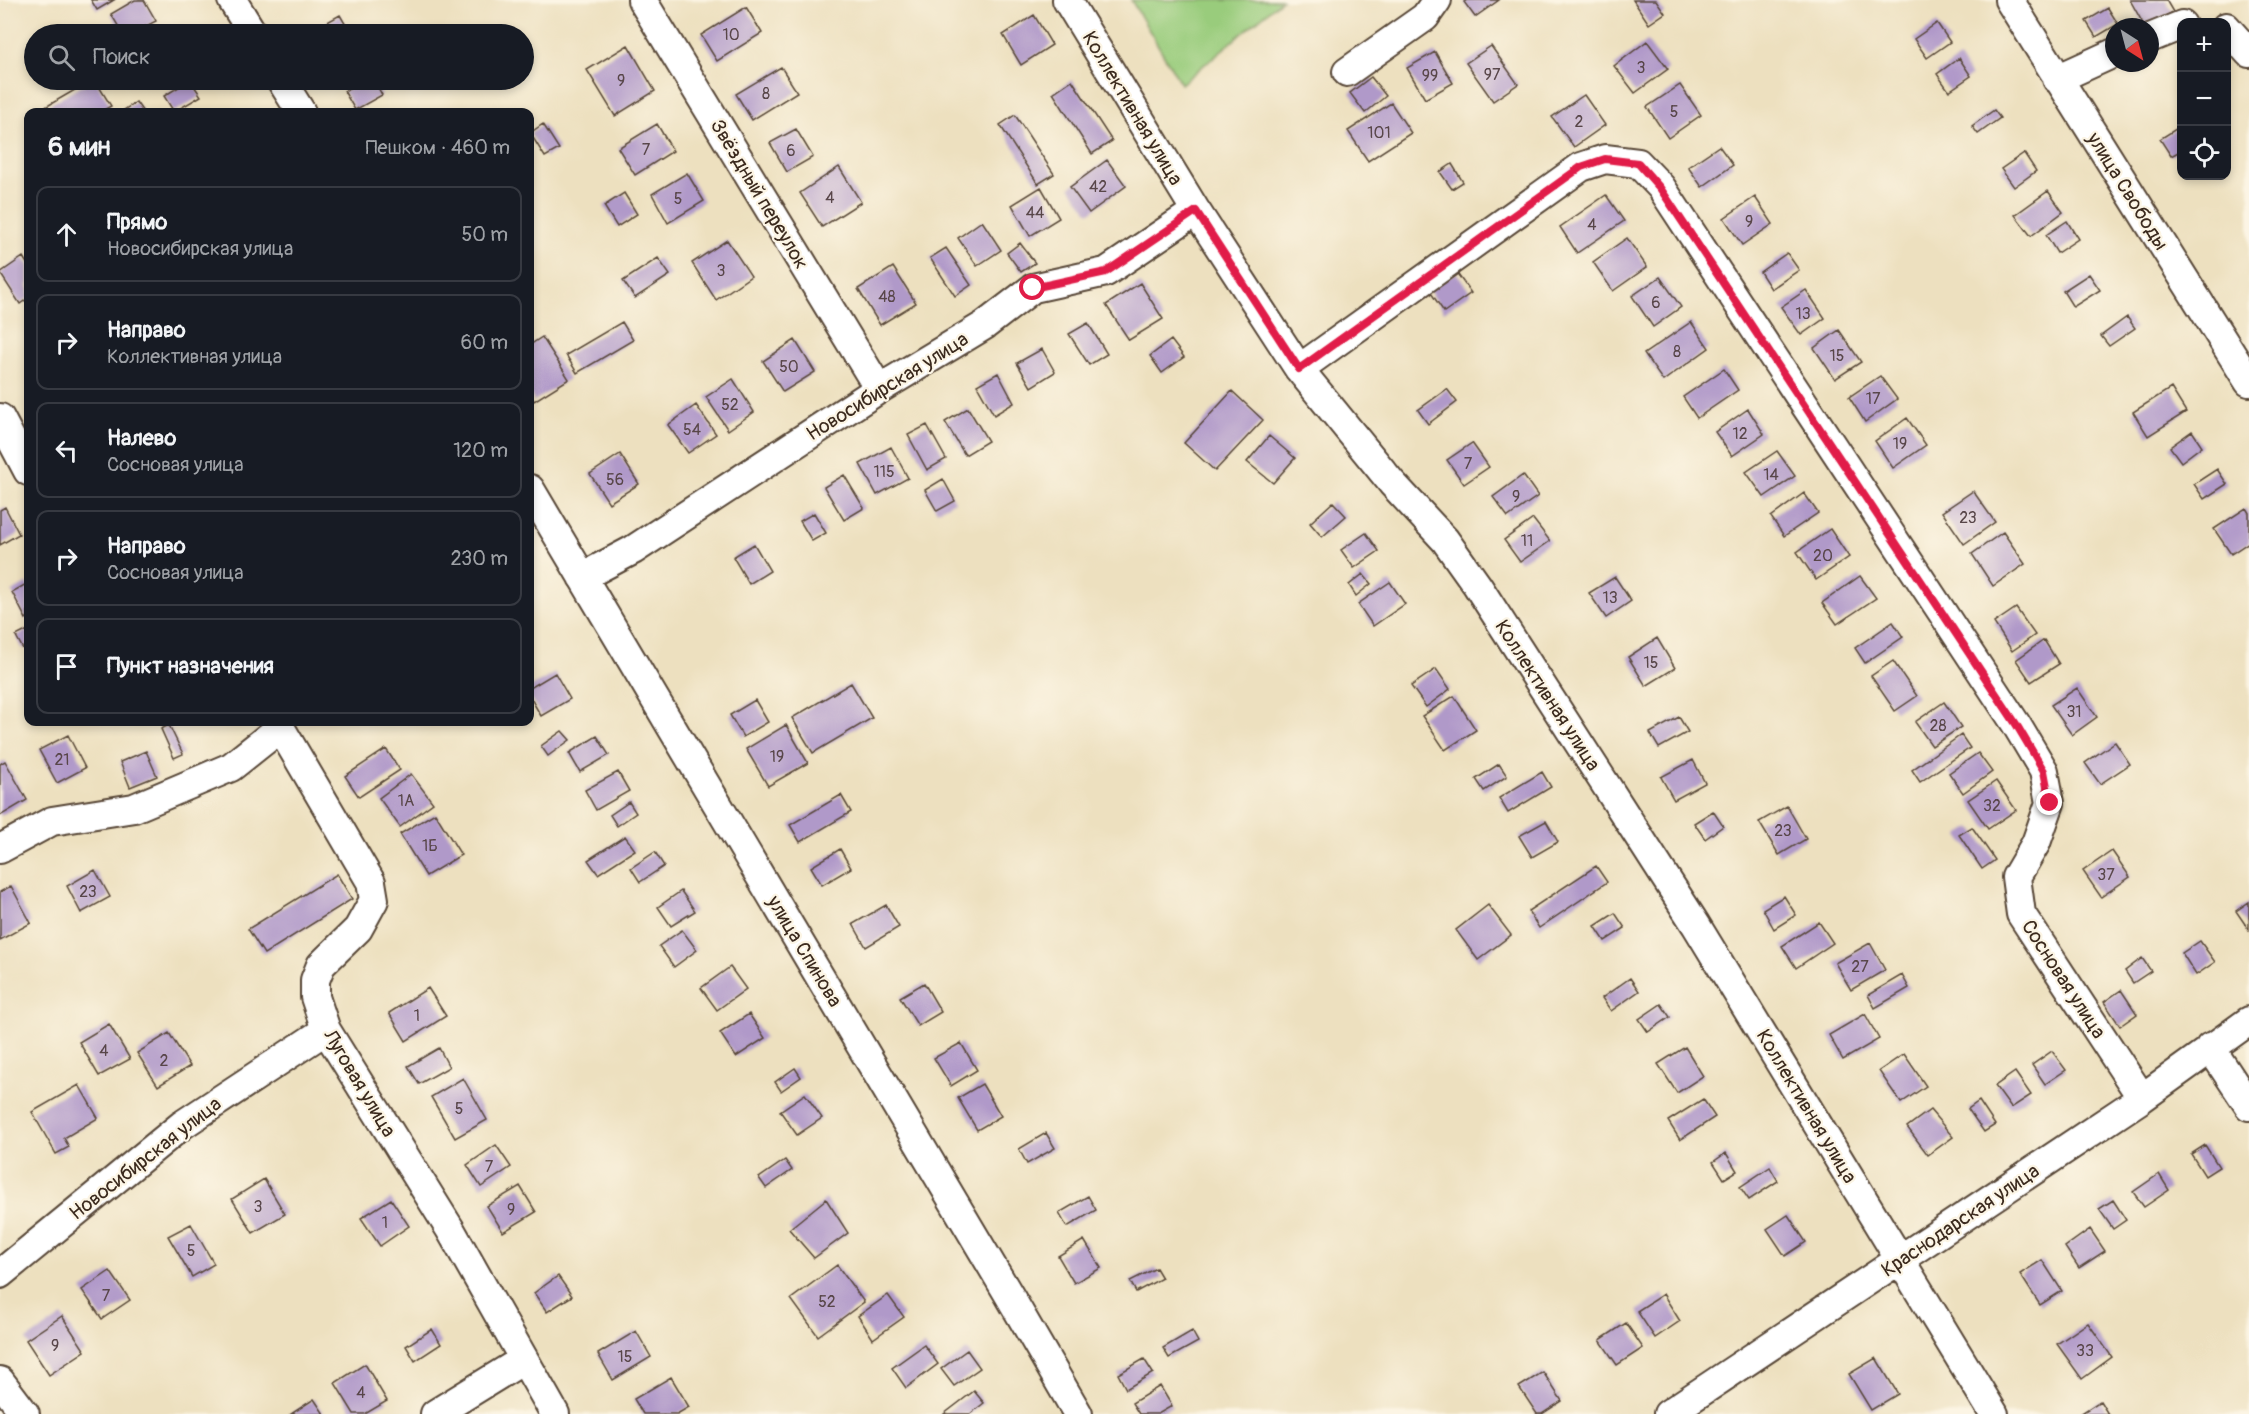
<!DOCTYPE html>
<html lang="ru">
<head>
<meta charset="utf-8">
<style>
  body { margin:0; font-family:Pangolin,sans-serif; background:#20242c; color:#f1f3f6 }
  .controls { position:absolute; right:18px; top:18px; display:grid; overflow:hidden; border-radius:12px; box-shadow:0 3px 9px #0003 }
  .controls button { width:54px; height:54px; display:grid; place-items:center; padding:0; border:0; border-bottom:2px solid #363941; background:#171b24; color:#f1f3f6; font:30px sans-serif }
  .compass { position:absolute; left:2105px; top:18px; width:54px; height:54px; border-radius:50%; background:#171b24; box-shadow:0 3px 9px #0003; rotate:144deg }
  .stop { position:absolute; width:18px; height:18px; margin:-14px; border:4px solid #e11d48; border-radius:50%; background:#fff }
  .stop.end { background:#e11d48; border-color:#fff; box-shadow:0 2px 6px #0008 }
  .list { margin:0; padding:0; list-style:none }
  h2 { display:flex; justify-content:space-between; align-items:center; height:78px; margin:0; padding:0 24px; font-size:26px }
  h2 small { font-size:20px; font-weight:400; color:#9ea1a6 }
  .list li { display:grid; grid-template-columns:39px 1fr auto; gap:18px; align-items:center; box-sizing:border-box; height:96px; margin:0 12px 12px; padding:0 12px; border:2px solid #363941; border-radius:12px }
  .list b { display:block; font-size:22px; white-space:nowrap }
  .list p { margin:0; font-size:20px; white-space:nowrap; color:#9ea1a6 }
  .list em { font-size:20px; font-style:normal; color:#9ea1a6 }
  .icon { flex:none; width:33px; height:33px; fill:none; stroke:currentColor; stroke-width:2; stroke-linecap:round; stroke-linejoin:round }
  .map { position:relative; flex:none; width:2249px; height:1414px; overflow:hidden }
  .search { position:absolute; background:#171b24; box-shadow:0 3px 9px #0003; left:24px; top:24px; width:510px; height:66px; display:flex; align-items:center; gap:15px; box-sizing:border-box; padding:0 21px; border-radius:33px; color:#9ea1a6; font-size:22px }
  .panel { position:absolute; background:#171b24; box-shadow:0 3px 9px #0003; left:24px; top:108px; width:510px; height:618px; border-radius:12px }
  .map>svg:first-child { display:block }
  .green { fill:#99cc7c; stroke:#6a7b4d; stroke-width:1.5 }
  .building { fill:#b099c9 }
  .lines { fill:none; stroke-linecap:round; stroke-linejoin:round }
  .minor-casing { stroke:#564536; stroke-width:32 }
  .minor { stroke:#fff; stroke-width:28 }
  .route { stroke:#e11d48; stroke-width:8 }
  .labels { text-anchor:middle; stroke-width:4.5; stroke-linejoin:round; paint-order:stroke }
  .number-label { font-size:16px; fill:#584649 }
  .street-label { font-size:20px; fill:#3b2a1e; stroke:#fcf5e5 }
</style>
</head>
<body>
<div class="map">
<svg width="2249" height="1414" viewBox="0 0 2249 1414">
  <rect width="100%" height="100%" fill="#fcf5e5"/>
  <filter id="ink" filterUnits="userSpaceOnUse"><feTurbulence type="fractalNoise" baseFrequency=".0167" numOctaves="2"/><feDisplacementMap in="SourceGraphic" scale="12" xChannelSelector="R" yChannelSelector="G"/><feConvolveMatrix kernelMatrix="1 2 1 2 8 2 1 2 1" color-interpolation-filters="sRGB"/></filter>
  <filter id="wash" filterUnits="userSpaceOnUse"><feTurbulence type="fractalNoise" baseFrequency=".008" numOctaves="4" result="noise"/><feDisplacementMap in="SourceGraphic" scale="24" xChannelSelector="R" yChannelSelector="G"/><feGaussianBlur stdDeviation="1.35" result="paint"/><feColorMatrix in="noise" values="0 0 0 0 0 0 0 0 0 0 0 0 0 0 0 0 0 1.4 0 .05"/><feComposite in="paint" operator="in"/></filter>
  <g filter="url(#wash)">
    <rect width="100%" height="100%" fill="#ede0bf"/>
    <!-- green -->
    <path class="green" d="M1131,0H1282L1181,84Z"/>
    <g id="blocks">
      <!-- building -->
      <path class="building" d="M91,0H114L97,10Z
        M135,0H144L156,21L131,34H123L111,14Z
        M1467,0H1499L1475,17L1464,2Z
        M1633,0H1656L1665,13L1649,24Z
        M2130,0H2166L2173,12L2145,27Z
        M746,7L762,33L717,61L701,35Z
        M2108,8L2118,24L2096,37L2086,21Z
        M340,15L351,34H315L313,30Z
        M1034,15L1052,45L1021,65L1003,35Z
        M1937,23L1950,42L1927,58L1914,39Z
        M1647,41L1668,69L1635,93L1614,66Z
        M628,45L655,91L615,116L587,70Z
        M1491,46L1518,84L1493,101L1466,63Z
        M1435,52L1453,83L1425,99L1407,68Z
        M1959,58L1971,76L1949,91L1937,74Z
        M781,67L797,92L752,120L736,94Z
        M1371,77L1386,96L1365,113L1350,93Z
        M92,80H95L111,106L100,112H44L42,109Z
        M190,80L201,96L174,112L164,96Z
        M364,80H374L382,95L355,110L344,91Z
        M1072,80L1112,141L1092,154L1053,93Z
        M1680,85L1701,115L1668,138L1647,107Z
        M1584,95L1605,125L1574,147L1552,117Z
        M136,102L143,112H121Z
        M1391,103L1411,133L1368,161L1348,131Z
        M1994,110L2000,118L1978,134L1972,126Z
        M1015,115L1054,174L1038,184L1000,125Z
        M543,124L559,149L545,157L530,133Z
        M657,124L673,151L635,175L618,148Z
        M2182,125V150L2171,156L2160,139Z
        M796,129L813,157L787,172L770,143Z
        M1719,146L1733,165L1702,187L1688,167Z
        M2024,153L2036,171L2014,187L2001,169Z
        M1107,160L1126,186L1089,213L1070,187Z
        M1452,164L1463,182L1452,189L1440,172Z
        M839,167L861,202L822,227L800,193Z
        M687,173L704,201L668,223L652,194Z
        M1041,187L1059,218L1030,236L1012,205Z
        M2048,191L2063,212L2031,236L2015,215Z
        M624,193L637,214L617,227L604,206Z
        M1606,195L1624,221L1577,253L1560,227Z
        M1755,197L1773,224L1742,245L1724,218Z
        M982,221L1001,250L977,266L958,238Z
        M2067,221L2078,239L2057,253L2046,235Z
        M1627,238L1647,267L1613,291L1593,262Z
        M727,240L751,276L716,300L692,263Z
        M1020,243L1035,263L1021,272L1007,253Z
        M946,248L971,285L955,296L930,258Z
        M1787,253L1799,270L1771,289L1760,272Z
        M23,257L28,265V298L20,304L0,273Z
        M658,258L670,275L635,298L623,281Z
        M893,267L916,303L880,325L858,289Z
        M1456,272L1471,293L1444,312L1429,290Z
        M2089,274L2100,290L2073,307L2063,291Z
        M1660,277L1681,307L1653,327L1632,296Z
        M1140,283L1163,319L1129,340L1106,305Z
        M1806,290L1825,318L1801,335L1781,307Z
        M2127,317L2135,328L2109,346L2101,336Z
        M622,322L633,340L577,373L566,355Z
        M1691,322L1709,348L1663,381L1644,354Z
        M1088,323L1107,354L1089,365L1069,334Z
        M1839,330L1861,362L1835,379L1814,348Z
        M542,337L569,379L534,401L530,394V345Z
        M795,340L815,372L783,392L763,361Z
        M1171,340L1184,357L1162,373L1150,356Z
        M1042,349L1055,372L1031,387L1017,363Z
        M1724,369L1738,390L1697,418L1683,397Z
        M998,373L1014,403L994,415L977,385Z
        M1880,376L1897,399L1865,422L1849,397Z
        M733,379L754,412L728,430L706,397Z
        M2171,388L2186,412L2148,436L2133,412Z
        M1447,389L1457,402L1428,424L1418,410Z
        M1232,391L1263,420L1215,471L1184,443Z
        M696,405L716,434L688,453L668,425Z
        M968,408L988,441L965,455L945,422Z
        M1748,409L1764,434L1732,456L1715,432Z
        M1907,418L1926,445L1893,468L1875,441Z
        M927,425L946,459L927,470L908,435Z
        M2192,431L2202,446L2181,462L2170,447Z
        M1269,436L1295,458L1273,483L1247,462Z
        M1472,443L1489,467L1464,484L1447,460Z
        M891,447L908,478L877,495L860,464Z
        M1777,451L1795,476L1764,497L1746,472Z
        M620,454L639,484L609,503L590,474Z
        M2217,469L2227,484L2204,499L2194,484Z
        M844,475L864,508L844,520L824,487Z
        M1523,475L1538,496L1508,517L1493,497Z
        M943,479L955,501L937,511L925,490Z
        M1973,491L1995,522L1964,544L1942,512Z
        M1804,493L1818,513L1784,536L1771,517Z
        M1333,502L1346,516L1322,537L1310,523Z
        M5,507L19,534L0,545V510Z
        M2246,508L2249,513V542L2231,554L2214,529Z
        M814,513L826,533L812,541L800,521Z
        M1533,519L1550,541L1520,562L1504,540Z
        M1830,529L1849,557L1816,580L1797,552Z
        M2003,532L2025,564L1993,586L1972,554Z
        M1366,533L1379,551L1354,568L1341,550Z
        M754,544L770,571L749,584L733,557Z
        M1363,574L1371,584L1356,596L1349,585Z
        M1860,576L1876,598L1837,624L1822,603Z
        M1615,577L1631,601L1606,618L1589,593Z
        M1390,582L1405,604L1373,626L1358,604Z
        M28,583V617L26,619L12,592Z
        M2016,608L2035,635L2012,651L1994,623Z
        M1893,622L1903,637L1865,663L1855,648Z
        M28,630V646L23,649L16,636Z
        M1657,638L1675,668L1646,686L1628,657Z
        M2044,640L2059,664L2031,682L2016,660Z
        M1893,661L1917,696L1895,711L1871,676Z
        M1436,669L1450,689L1426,707L1411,686Z
        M555,673L570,699L541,716L530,697V688Z
        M851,683L872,718L813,753L792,718Z
        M2077,688L2097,717L2072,735L2051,705Z
        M1454,696L1476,730L1445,750L1422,716Z
        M755,700L768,722L743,737L730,715Z
        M1944,702L1961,727L1932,746L1915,722Z
        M1679,717L1688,732L1659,748L1650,733Z
        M169,725L183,754L174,758L161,729Z
        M786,725L808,763L768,786L746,749Z
        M562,731L570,740L548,756L541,746Z
        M68,735L85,768L57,783L39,750Z
        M1961,735L1970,748L1920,782L1912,770Z
        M597,736L609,755L580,772L569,753Z
        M2115,742L2130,764L2100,784L2085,763Z
        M386,749L400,770L359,797L345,776Z
        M146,751L157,776L130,787L120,762Z
        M1978,753L1992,772L1963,793L1949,773Z
        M1693,760L1705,783L1674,800L1661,777Z
        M5,761L27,800L0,816V764Z
        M1499,764L1507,776L1484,791L1476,779Z
        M618,772L629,791L596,810L585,790Z
        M1542,772L1551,787L1508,813L1499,798Z
        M411,774L433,803L400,827L379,798Z
        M1996,781L2016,810L1988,829L1968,800Z
        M841,795L851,812L800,842L790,825Z
        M629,802L636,813L617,826L610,815Z
        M1787,806L1806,839L1779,855L1759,822Z
        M1713,811L1723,826L1705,839L1694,823Z
        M435,813L461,855L426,876L400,834Z
        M1546,821L1558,842L1532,857L1519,836Z
        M1972,827L1995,860L1982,869L1959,835Z
        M625,836L635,850L598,874L588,860Z
        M840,849L851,868L822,885L811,867Z
        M2112,851L2130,877L2101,897L2083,871Z
        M655,852L664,866L640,882L631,868Z
        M1596,866L1607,882L1539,928L1528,911Z
        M95,870L110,897L81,913L67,886Z
        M337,874L352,899L264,954L248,929Z
        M11,886L31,923L0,940V892Z
        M681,891L695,911L671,926L658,907Z
        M1784,896L1796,915L1774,929L1763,909Z
        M2249,902V930L2236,911Z
        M886,905L899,927L866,947L853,924Z
        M1488,905L1511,935L1478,960L1456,930Z
        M1615,913L1625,928L1605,941L1595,926Z
        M1819,922L1833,943L1796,968L1782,946Z
        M682,930L697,950L674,967L659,946Z
        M2200,941L2215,962L2196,975L2182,953Z
        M1870,943L1885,970L1851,990L1835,963Z
        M2142,958L2151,971L2133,983L2125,971Z
        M730,967L746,989L717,1010L701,988Z
        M1902,975L1909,988L1875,1008L1868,995Z
        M1630,978L1639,991L1611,1011L1602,998Z
        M924,983L941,1012L918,1026L900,997Z
        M428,988L446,1016L406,1041L389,1013Z
        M2121,990L2137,1014L2120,1026L2104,1002Z
        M1661,1004L1670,1017L1648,1032L1639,1019Z
        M749,1014L765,1038L736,1057L720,1033Z
        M1865,1014L1879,1039L1843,1060L1829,1035Z
        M109,1024L130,1059L99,1076L79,1042Z
        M169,1033L190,1066L158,1086L137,1053Z
        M961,1043L977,1070L951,1086L934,1058Z
        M1685,1047L1703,1076L1677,1093L1658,1064Z
        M439,1048L449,1067L419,1084L408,1066Z
        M2052,1051L2066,1070L2045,1084L2032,1065Z
        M1904,1054L1926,1086L1901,1103L1879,1071Z
        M795,1068L801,1077L781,1091L775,1082Z
        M2015,1072L2031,1095L2011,1108L1995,1086Z
        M463,1078L487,1120L455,1138L431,1097Z
        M982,1084L1001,1116L977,1130L958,1098Z
        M79,1085L98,1118L64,1138L69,1147L56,1154L32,1112Z
        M805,1094L822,1118L797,1135L780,1111Z
        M1703,1099L1715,1117L1680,1140L1668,1121Z
        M1979,1101L1995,1125L1984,1132L1968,1109Z
        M1930,1110L1953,1137L1928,1155L1907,1127Z
        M1046,1133L1055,1148L1027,1164L1019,1149Z
        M496,1145L511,1167L481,1187L467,1165Z
        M2205,1145L2219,1167L2205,1176L2191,1154Z
        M1726,1153L1737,1171L1724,1179L1713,1162Z
        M785,1160L792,1170L766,1188L759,1178Z
        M1770,1167L1778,1181L1749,1200L1740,1187Z
        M2159,1174L2169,1190L2144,1207L2133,1192Z
        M264,1179L285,1214L253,1233L232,1199Z
        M520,1186L536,1212L503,1232L487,1206Z
        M1088,1196L1096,1210L1067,1227L1059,1213Z
        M391,1199L409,1226L380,1246L361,1218Z
        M826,1199L848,1233L814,1258L789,1229Z
        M2113,1200L2126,1220L2113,1229L2099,1209Z
        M1788,1215L1806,1242L1785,1256L1767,1229Z
        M191,1224L214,1264L192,1277L168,1236Z
        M2090,1229L2105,1251L2079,1268L2065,1247Z
        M1084,1240L1101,1268L1074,1283L1058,1256Z
        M2042,1260L2062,1291L2040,1305L2020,1274Z
        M837,1265L864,1302L818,1336L791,1299Z
        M1156,1268L1162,1278L1136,1292L1130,1281Z
        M110,1271L130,1300L102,1319L82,1290Z
        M558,1276L572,1296L547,1312L534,1293Z
        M1663,1294L1680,1321L1655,1338L1637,1311Z
        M888,1295L904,1317L873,1339L858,1316Z
        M62,1316L85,1351L49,1375L26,1340Z
        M1626,1323L1643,1348L1617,1365L1600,1340Z
        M2088,1323L2112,1357L2082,1379L2057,1344Z
        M432,1329L441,1344L415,1361L406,1346Z
        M636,1331L651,1357L613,1380L598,1354Z
        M1192,1331L1198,1342L1169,1358L1163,1348Z
        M924,1345L938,1364L906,1388L892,1368Z
        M967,1350L980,1368L954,1386L941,1369Z
        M1876,1358L1898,1394L1871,1410L1849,1374Z
        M1144,1359L1153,1373L1126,1389L1118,1374Z
        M365,1364L387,1401L365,1414H354L335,1383Z
        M1543,1372L1562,1401L1542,1414H1537L1519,1387Z
        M671,1377L689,1407L677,1414H643L634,1399Z
        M1160,1386L1172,1406L1158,1414H1139L1132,1403Z
        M974,1391L984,1403L970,1414H944Z
        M314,1399L324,1414H291Z
        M2100,1401L2108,1414H2080Z"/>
    </g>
  </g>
  <g filter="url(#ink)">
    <use href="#blocks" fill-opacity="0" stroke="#564536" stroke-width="1.5"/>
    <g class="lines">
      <defs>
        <path id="minor" d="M232,0L253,34
          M642,0L879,389
          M1067,0L1196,211L1299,369L1392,483L1445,540L1477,585L1696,925L1994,1414
          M2009,0L2249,382
          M2226,27L2249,53
          M2150,38L2182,25
          M1347,72L1425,17L1437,0
          M2057,79L2114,53
          M281,80L301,112
          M1299,369L1581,167L1605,159L1638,163L1661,187L2016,724L2044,771L2050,803L2036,843L2016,877L2021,914L2142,1098
          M0,418L28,471
          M530,489L1009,1295L1078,1414
          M582,577L633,550L879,389L985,325L1033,288L1106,272L1196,211
          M277,722L371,882L374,900L358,929L321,965L315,980V997L326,1030L450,1229L555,1414
          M0,849L52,821L134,808L231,767L280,728
          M2210,1047L2249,1106
          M0,1274L182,1125L326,1030
          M0,1381L25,1414
          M435,1414L523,1360
          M1668,1414L2142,1098L2249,1021"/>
      </defs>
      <!-- minor casing -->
      <use href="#minor" class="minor-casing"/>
      <!-- minor -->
      <use href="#minor" class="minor"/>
    </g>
  </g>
  <g class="lines" filter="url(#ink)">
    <!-- route -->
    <path class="route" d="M1033,288L1106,272L1196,211L1299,369L1581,167L1605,159L1638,163L1660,188L2016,724L2044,771L2050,803"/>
  </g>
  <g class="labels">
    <!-- number labels -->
    <g class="number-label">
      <text x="731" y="40">10</text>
      <text x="1641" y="73">3</text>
      <text x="1492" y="80">97</text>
      <text x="1430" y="81">99</text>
      <text x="621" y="86">9</text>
      <text x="766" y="99">8</text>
      <text x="1674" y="117">5</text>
      <text x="1579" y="127">2</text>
      <text x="1379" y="138">101</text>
      <text x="646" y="155">7</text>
      <text x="791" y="156">6</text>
      <text x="1098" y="192">42</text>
      <text x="830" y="203">4</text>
      <text x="678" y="204">5</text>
      <text x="1035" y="218">44</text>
      <text x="1749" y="227">9</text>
      <text x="1592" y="230">4</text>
      <text x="721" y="276">3</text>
      <text x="887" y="302">48</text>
      <text x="1656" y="308">6</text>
      <text x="1803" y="319">13</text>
      <text x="1677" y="357">8</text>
      <text x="1837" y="361">15</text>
      <text x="789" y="372">50</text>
      <text x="1873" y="404">17</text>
      <text x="730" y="410">52</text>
      <text x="692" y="435">54</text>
      <text x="1740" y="439">12</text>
      <text x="1900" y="449">19</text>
      <text x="1468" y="469">7</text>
      <text x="884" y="477">115</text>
      <text x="1771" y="480">14</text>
      <text x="615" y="485">56</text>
      <text x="1516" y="502">9</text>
      <text x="1968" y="523">23</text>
      <text x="1527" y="546">11</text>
      <text x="1823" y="561">20</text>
      <text x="1610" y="603">13</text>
      <text x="1651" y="668">15</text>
      <text x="2074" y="717">31</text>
      <text x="1938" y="731">28</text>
      <text x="777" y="762">19</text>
      <text x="62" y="765">21</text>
      <text x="406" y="806">1А</text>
      <text x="1992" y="811">32</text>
      <text x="1783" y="836">23</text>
      <text x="430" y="851">1Б</text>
      <text x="2106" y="880">37</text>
      <text x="88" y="897">23</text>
      <text x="1860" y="972">27</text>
      <text x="417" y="1021">1</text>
      <text x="104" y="1056">4</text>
      <text x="164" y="1066">2</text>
      <text x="459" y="1114">5</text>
      <text x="489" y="1172">7</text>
      <text x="258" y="1212">3</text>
      <text x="511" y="1215">9</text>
      <text x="385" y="1228">1</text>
      <text x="191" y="1256">5</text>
      <text x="106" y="1301">7</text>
      <text x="827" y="1307">52</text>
      <text x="55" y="1351">9</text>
      <text x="2085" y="1356">33</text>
      <text x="625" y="1362">15</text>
      <text x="361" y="1398">4</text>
    </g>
    <!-- street labels -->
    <g class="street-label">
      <text transform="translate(1133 108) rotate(59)" y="7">Коллективная улица</text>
      <text transform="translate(2128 191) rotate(58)" y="7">улица Свободы</text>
      <text transform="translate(760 194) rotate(59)" y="7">Звёздный переулок</text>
      <text transform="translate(887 386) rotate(-32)" y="7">Новосибирская улица</text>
      <text transform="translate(1548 695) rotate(57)" y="7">Коллективная улица</text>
      <text transform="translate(805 951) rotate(59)" y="7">улица Спинова</text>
      <text transform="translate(2064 979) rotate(57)" y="7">Сосновая улица</text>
      <text transform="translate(360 1083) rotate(59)" y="7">Луговая улица</text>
      <text transform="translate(1807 1106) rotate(59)" y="7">Коллективная улица</text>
      <text transform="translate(145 1158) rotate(-38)" y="7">Новосибирская улица</text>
      <text transform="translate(1960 1220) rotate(-34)" y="7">Краснодарская улица</text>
    </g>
  </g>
</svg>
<div class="controls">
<button>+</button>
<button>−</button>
<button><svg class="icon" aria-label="locate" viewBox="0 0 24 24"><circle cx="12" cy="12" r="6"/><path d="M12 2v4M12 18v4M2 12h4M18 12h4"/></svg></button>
</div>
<svg class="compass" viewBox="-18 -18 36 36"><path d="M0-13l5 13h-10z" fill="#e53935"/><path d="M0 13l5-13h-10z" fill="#9ea1a6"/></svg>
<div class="stop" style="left:1033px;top:288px"></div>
<div class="stop end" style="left:2050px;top:803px"></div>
<div class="search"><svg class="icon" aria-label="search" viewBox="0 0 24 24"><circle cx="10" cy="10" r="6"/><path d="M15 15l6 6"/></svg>Поиск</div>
<section class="panel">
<h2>6 мин<small>Пешком · 460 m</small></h2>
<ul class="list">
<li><svg class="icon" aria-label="ahead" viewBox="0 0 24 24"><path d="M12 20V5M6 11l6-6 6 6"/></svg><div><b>Прямо</b><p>Новосибирская улица</p></div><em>50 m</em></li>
<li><svg class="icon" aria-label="right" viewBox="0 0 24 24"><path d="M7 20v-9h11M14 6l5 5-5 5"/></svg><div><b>Направо</b><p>Коллективная улица</p></div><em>60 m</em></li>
<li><svg class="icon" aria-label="left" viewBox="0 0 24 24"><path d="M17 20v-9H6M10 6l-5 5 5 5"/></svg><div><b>Налево</b><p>Сосновая улица</p></div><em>120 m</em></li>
<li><svg class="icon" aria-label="right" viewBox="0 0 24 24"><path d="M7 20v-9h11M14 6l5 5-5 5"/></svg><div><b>Направо</b><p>Сосновая улица</p></div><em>230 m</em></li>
<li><svg class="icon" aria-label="arrive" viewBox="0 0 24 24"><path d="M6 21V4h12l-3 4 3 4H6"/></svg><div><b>Пункт назначения</b></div></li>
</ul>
</section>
</div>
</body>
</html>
